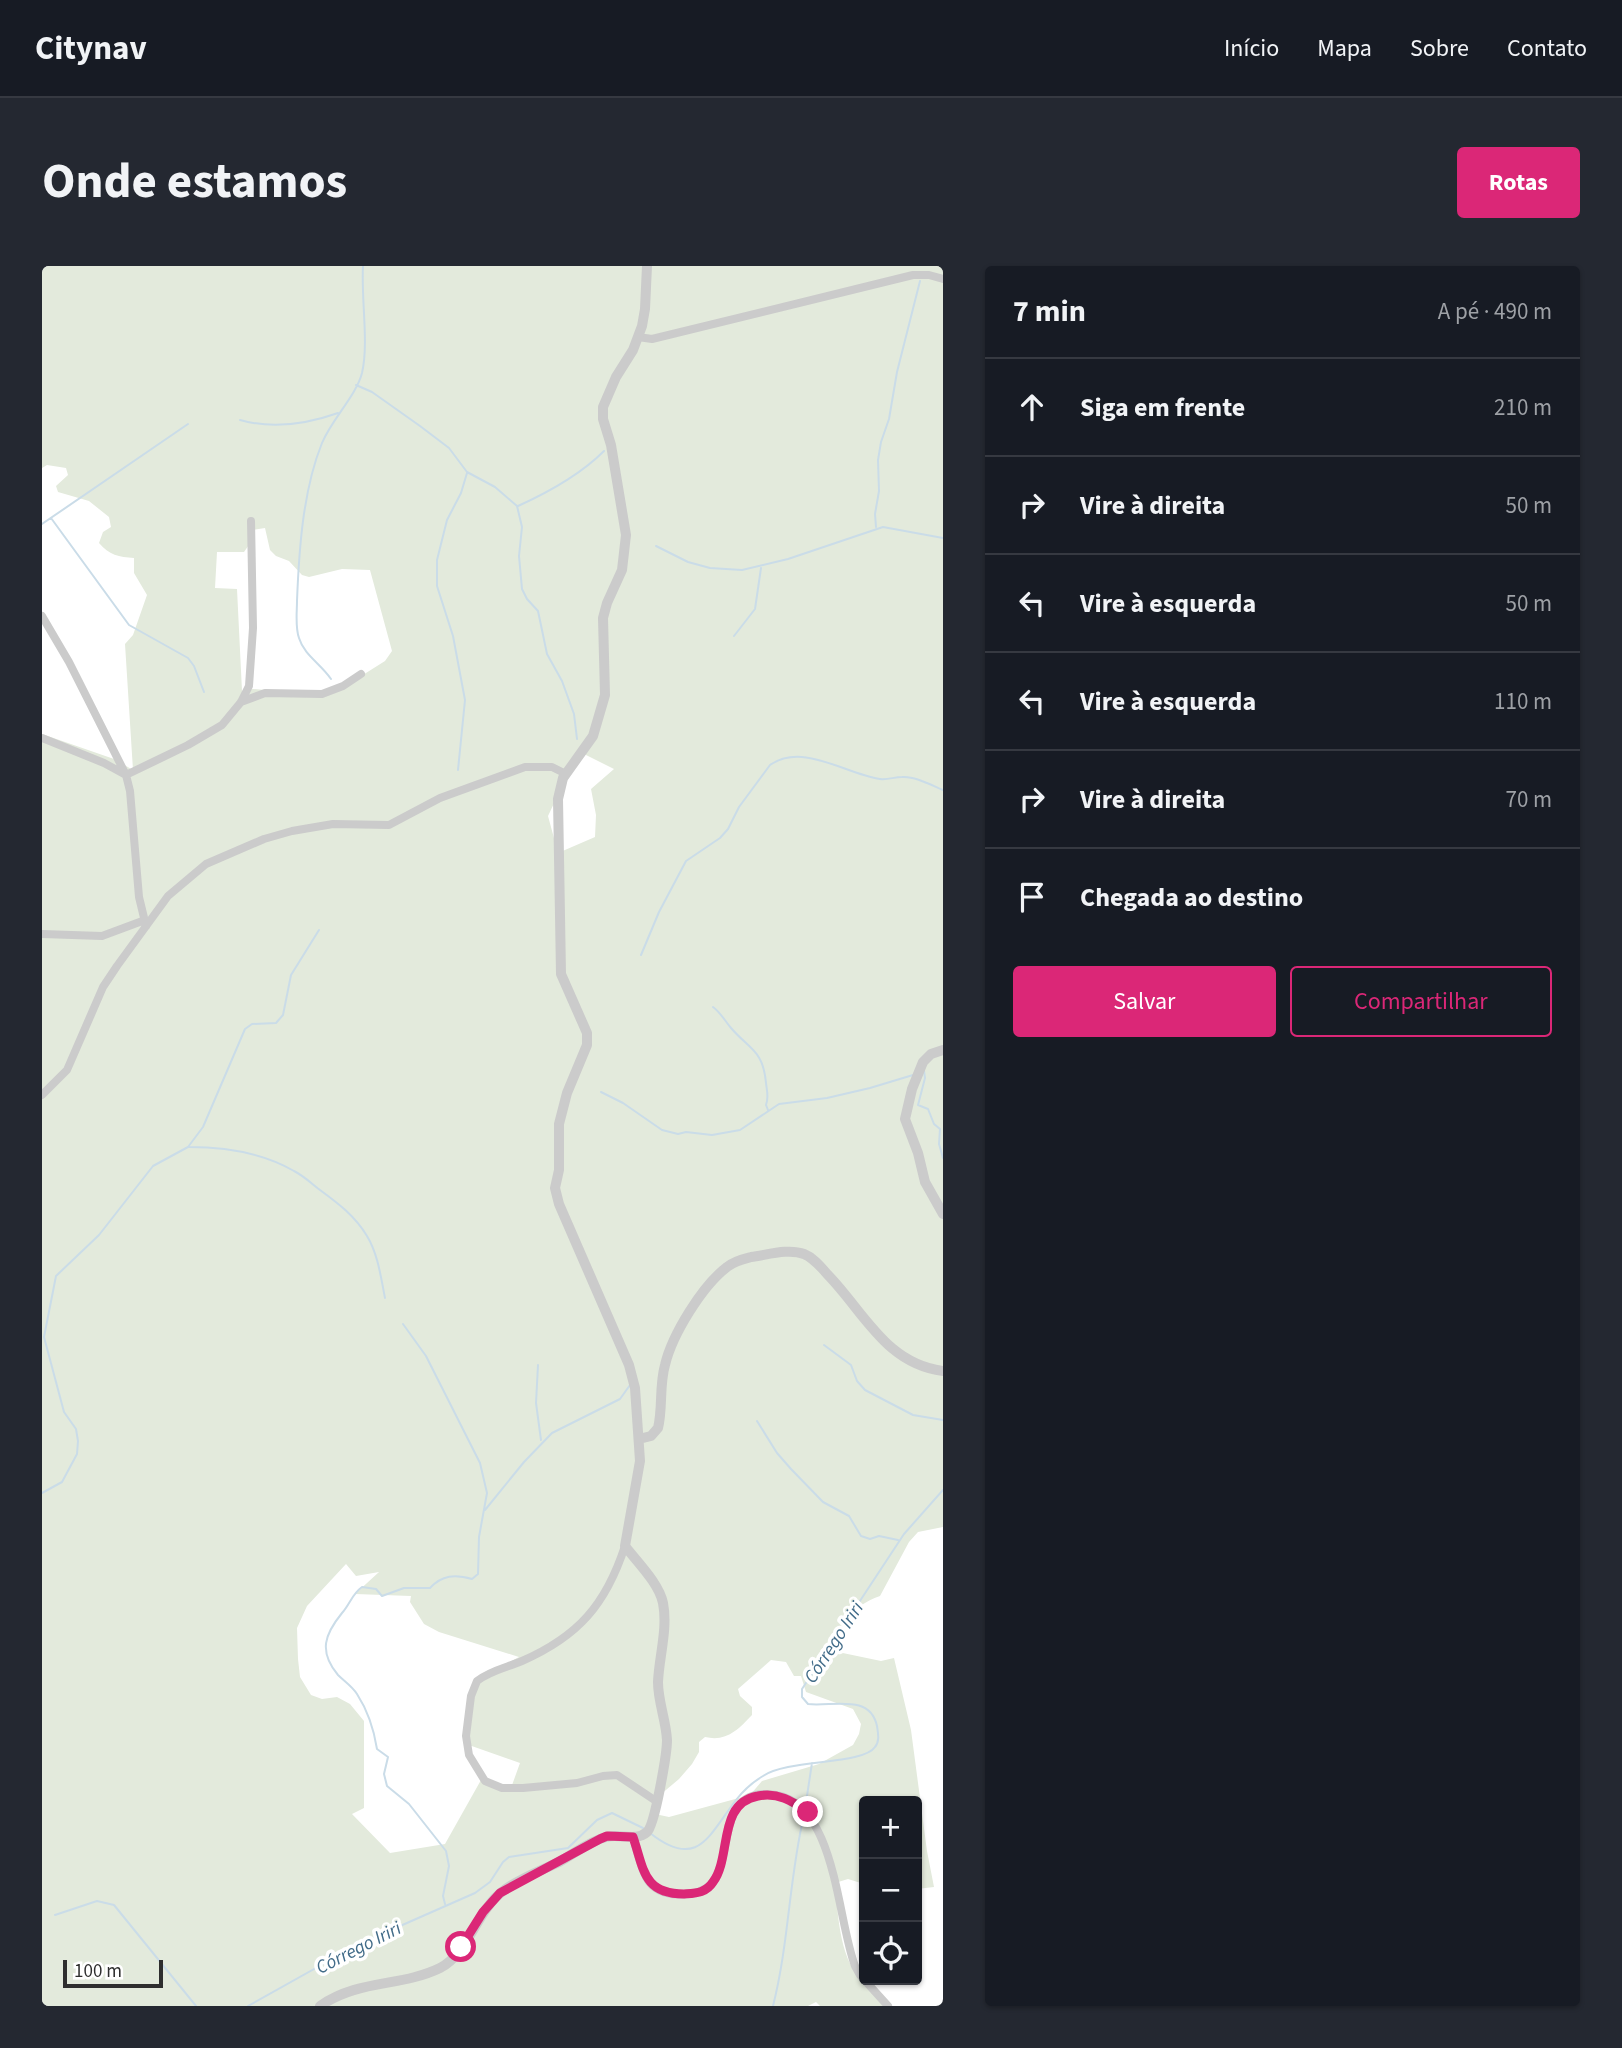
<!DOCTYPE html>
<html lang="pt">
<head>
<meta charset="utf-8">
<style>
  body { margin:0; font-family:"Source Sans 3",sans-serif; background:#242831; color:#f1f3f6 }
  .controls { position:absolute; right:21px; bottom:21px; display:grid; overflow:hidden; border-radius:7px; box-shadow:0 2px 5px #0004 }
  .controls button { width:63px; height:63px; display:grid; place-items:center; padding:0; border:0; border-bottom:2px solid #363941; background:#171b24; color:#f1f3f6; font:35px sans-serif }
  .scale { position:absolute; left:21px; bottom:18px; width:100px; box-sizing:border-box; padding-left:7px; border:4px solid #2e2e2e; border-top:0; font-size:19px; line-height:24px; white-space:nowrap; color:#2e2e2e; -webkit-text-stroke:5px #fff; paint-order:stroke }
  .stop { position:absolute; width:21px; height:21px; margin:-16px; border:5px solid #db2777; border-radius:50%; background:#fff }
  .stop.end { background:#db2777; border-color:#fff; box-shadow:0 2px 7px #0008 }
  .list { margin:0; padding:0; list-style:none }
  h2 { display:flex; justify-content:space-between; align-items:center; height:91px; margin:0; padding:0 28px; font-size:30px }
  h2 small { font-size:23px; font-weight:400; color:#9ea1a6 }
  .list li { display:grid; grid-template-columns:46px 1fr auto; gap:21px; align-items:center; box-sizing:border-box; height:98px; padding:0 28px; border-top:2px solid #363941 }
  .list b { display:block; font-size:26px; white-space:nowrap }
  .list em { font-size:23px; font-style:normal; color:#9ea1a6 }
  .actions { display:flex; gap:14px; padding:21px 28px }
  .actions a { flex:1; padding:16px 0; border:2px solid #db2777; border-radius:7px; text-align:center; font-size:24px; color:#db2777 }
  .actions .main { background:#db2777; color:#fff }
  .icon { flex:none; width:38px; height:38px; fill:none; stroke:currentColor; stroke-width:2; stroke-linecap:round; stroke-linejoin:round }
  .map { position:relative; flex:none; width:901px; height:1740px; overflow:hidden; border-radius:7px }
  header { display:flex; align-items:center; gap:42px; box-sizing:border-box; height:98px; padding:0 35px; background:#171b24; border-bottom:2px solid #363941 }
  header strong { font-size:33px }
  nav { display:flex; gap:38px; margin-inline-start:auto; font-size:24px }
  .intro { display:flex; align-items:center; justify-content:space-between; box-sizing:border-box; height:168px; padding:0 42px }
  h1 { margin:0; font-size:49px }
  .button { padding:18px 32px; border-radius:7px; background:#db2777; color:#fff; font-size:24px; font-weight:700 }
  main { display:flex; gap:42px; padding:0 42px }
  aside { flex:1; background:#171b24; border-radius:7px; box-shadow:0 2px 5px #0004 }
  .map>svg:first-child { display:block }
  .green { fill:#e3eadc; fill-rule:evenodd }
  .lines { fill:none; stroke-linecap:round; stroke-linejoin:round }
  .stream { stroke:#cadce8; stroke-width:2 }
  .minor { stroke:#cbcbcb; stroke-width:8 }
  .tertiary { stroke:#cbcbcb; stroke-width:10 }
  .route { stroke:#db2777; stroke-width:9 }
  .labels { text-anchor:middle; stroke-width:7; stroke-linejoin:round; paint-order:stroke }
  .water-label { font-size:19px; font-style:italic; fill:#426c89; stroke:#fff }
</style>
</head>
<body>
<header>
<strong>Citynav</strong>
<nav><a>Início</a><a>Mapa</a><a>Sobre</a><a>Contato</a></nav>
</header>
<div class="intro"><h1>Onde estamos</h1><a class="button">Rotas</a></div>
<main>
<div class="map">
<svg width="901" height="1740" viewBox="0 0 901 1740">
  <rect width="100%" height="100%" fill="#fff"/>
  <!-- green -->
  <path class="green" d="M0,0H901V1261L876,1266L867,1276L838,1330C808,1341 801,1356 796,1386L839,1395L852,1392L869,1464L885,1585L892,1621L875,1623V1535H822V1618L806,1613L793,1617C796,1648 797,1687 817,1712C825,1722 836,1731 844,1740H778L774,1736L766,1740H0V468L72,493L91,504L83,378L91,369L105,329L92,307V292C77,291 67,289 57,277L61,266L69,261L67,251L47,235L16,226L14,220L26,209L24,202L5,199L0,202ZM223,262L228,284L234,290L247,295L260,309L267,311L300,303L328,304L350,385L343,395L297,424L270,428L211,423L200,425L195,323L173,322L175,286H202L209,276L211,264ZM542,488L572,503L549,523L554,549L553,571L516,587L506,550L516,529ZM304,1298L314,1310L337,1306L313,1328L369,1330L368,1336L382,1358L397,1366L477,1391L442,1409L429,1424L424,1478L478,1497L469,1522L439,1514L403,1578L348,1587L310,1548L322,1542V1455L308,1438L295,1431L280,1433L269,1429L258,1411L256,1393L255,1362L265,1340ZM729,1394L744,1396L752,1410H759L764,1426L811,1443L819,1458L817,1468L811,1479L777,1498L720,1515L708,1529L627,1551L613,1548L618,1529L637,1513L650,1498L657,1486V1476L663,1471C684,1476 696,1464 710,1449V1441L698,1430L696,1423Z"/>
  <g class="lines">
    <!-- stream -->
    <path class="stream" d="M314,119L330,126L378,160L407,182L425,206L453,221L475,240L480,261L477,290L480,323L485,333L496,345L505,388L520,415L532,448L535,473
      M198,154C230,163 265,158 296,147
      M476,240C507,226 538,209 562,185
      M9,252L87,359L146,392L152,400L162,426
      M0,258L146,158
      M834,261L833,248L837,225L836,194L839,176L847,153L855,106L878,15
      M614,280L646,296L668,302L700,304L746,293L841,261L901,272
      M692,370L713,343L719,302
      M289,413C279,398 262,389 257,372C253,361 255,346 255,335C257,283 261,224 280,177C290,153 314,130 320,107C327,77 319,33 321,0
      M416,504L423,434L411,370L395,320V294L405,254L419,227L425,207
      M599,689L617,646L644,595L678,572L686,563L697,541L728,499C761,476 803,508 838,513C846,514 852,511 860,511C873,510 889,519 901,524
      M671,741C679,747 683,755 689,762C708,784 721,784 724,817C725,826 727,831 724,839L726,844
      M882,805L883,812L876,839L886,843L892,858L898,863L897,878L901,892
      M559,826L581,837L620,864L636,868L644,866L670,869L698,864L737,838L785,832L828,822L871,809
      M147,881C183,881 221,887 252,905C262,910 270,918 278,924C297,938 313,950 325,970C336,988 339,1012 343,1032
      M361,1058L384,1090L438,1197L445,1227L437,1271L436,1308L430,1313C413,1308 400,1309 388,1322H362L340,1330L334,1323L320,1321C310,1328 308,1338 300,1347C283,1368 276,1385 296,1409C302,1415 310,1420 315,1428C326,1445 332,1464 335,1483L346,1491L342,1508L345,1520L367,1538L404,1585L407,1600L401,1630L403,1638
      M782,1079L809,1099L815,1115L823,1124L871,1149L901,1154
      M496,1099L494,1137L499,1174
      M715,1155L735,1187L749,1203L781,1236L807,1250L819,1270L828,1273L837,1270L856,1274
      M0,1227L20,1216L35,1188L36,1175L34,1163L22,1146L2,1071L14,1010L57,969L111,900L146,881L161,861L203,763L210,758L234,757L241,749L249,709L277,664
      M443,1244L482,1196L510,1167L578,1133L588,1119
      M763,1543L770,1497
      M608,1567C656,1605 667,1569 694,1534C701,1525 711,1516 721,1510C746,1493 821,1499 833,1481C838,1475 836,1467 835,1460C828,1427 790,1441 766,1438L760,1431V1423L862,1268L901,1224
      M13,1649L55,1635L72,1639L154,1740
      M206,1740L315,1679L433,1627L448,1616L461,1596L467,1591L526,1582L555,1554L570,1547L601,1562
      M731,1740C747,1677 747,1612 762,1549"/>
    <!-- minor -->
    <path class="minor" d="M596,71L610,73L871,9H887L901,13
      M0,350L27,396L84,509L88,525L97,631L104,660
      M199,436L223,427L280,428L301,420L319,408
      M0,472L62,497L84,509L146,479L180,459L199,436L207,420L211,362L209,255
      M0,668L60,670L103,654
      M0,829L25,804L61,721L75,700L126,630L164,598L222,573L250,565L291,558L347,559L398,532L483,501H510L524,508
      M583,1280C564,1338 537,1370 480,1395C466,1401 447,1405 435,1415L429,1430L424,1470L427,1489L443,1515L460,1522H481L535,1517L561,1510L575,1509L614,1535
      M591,1571C595,1585 599,1605 607,1616C621,1635 662,1632 673,1613C691,1584 676,1519 734,1529C794,1539 795,1653 813,1700L818,1709L846,1740"/>
    <!-- tertiary -->
    <path class="tertiary" d="M901,784L889,788L881,796L870,823L863,853L876,887L883,916L901,948
      M597,1173L609,1170L616,1162C621,1142 617,1120 623,1099C630,1069 660,1020 685,1001C692,995 701,993 709,991C725,989 747,982 762,988C772,992 779,1001 786,1009C822,1046 844,1098 901,1105
      M278,1740C317,1713 359,1721 398,1702C426,1688 435,1644 461,1625C478,1612 498,1605 517,1596C532,1588 547,1575 564,1571C577,1567 594,1576 605,1566C613,1559 625,1487 625,1474C624,1454 616,1436 616,1416C617,1391 626,1363 621,1337C617,1317 595,1296 583,1280L598,1195L593,1122L587,1099L517,938L513,922L517,904V858L525,827L545,779V767L519,708L516,533L521,512L551,470L563,429L561,352L565,337L580,304L584,269L569,179L561,153V141L574,111L591,84L600,60L603,43L605,0"/>
  </g>
  <g class="lines">
    <!-- route -->
    <path class="route" d="M419,1681L441,1646L458,1627L558,1573L565,1570L591,1571C602,1603 601,1628 642,1628C654,1627 664,1627 671,1616C690,1591 675,1537 716,1530C736,1526 750,1535 766,1546"/>
  </g>
  <g class="labels">
    <!-- water labels -->
    <g class="water-label">
      <text transform="translate(791 1376) rotate(-57)" y="7">Córrego Iriri</text>
      <text transform="translate(316 1681) rotate(-27)" y="7">Córrego Iriri</text>
    </g>
  </g>
</svg>
<div class="controls">
<button>+</button>
<button>−</button>
<button><svg class="icon" aria-label="locate" viewBox="0 0 24 24"><circle cx="12" cy="12" r="6"/><path d="M12 2v4M12 18v4M2 12h4M18 12h4"/></svg></button>
</div>
<div class="scale">100 m</div>
<div class="stop" style="left:419px;top:1681px"></div>
<div class="stop end" style="left:766px;top:1546px"></div>
</div>
<aside>
<h2>7 min<small>A pé · 490 m</small></h2>
<ul class="list">
<li><svg class="icon" aria-label="ahead" viewBox="0 0 24 24"><path d="M12 20V5M6 11l6-6 6 6"/></svg><div><b>Siga em frente</b></div><em>210 m</em></li>
<li><svg class="icon" aria-label="right" viewBox="0 0 24 24"><path d="M7 20v-9h11M14 6l5 5-5 5"/></svg><div><b>Vire à direita</b></div><em>50 m</em></li>
<li><svg class="icon" aria-label="left" viewBox="0 0 24 24"><path d="M17 20v-9H6M10 6l-5 5 5 5"/></svg><div><b>Vire à esquerda</b></div><em>50 m</em></li>
<li><svg class="icon" aria-label="left" viewBox="0 0 24 24"><path d="M17 20v-9H6M10 6l-5 5 5 5"/></svg><div><b>Vire à esquerda</b></div><em>110 m</em></li>
<li><svg class="icon" aria-label="right" viewBox="0 0 24 24"><path d="M7 20v-9h11M14 6l5 5-5 5"/></svg><div><b>Vire à direita</b></div><em>70 m</em></li>
<li><svg class="icon" aria-label="arrive" viewBox="0 0 24 24"><path d="M6 21V4h12l-3 4 3 4H6"/></svg><div><b>Chegada ao destino</b></div></li>
</ul>
<div class="actions"><a class="main">Salvar</a><a>Compartilhar</a></div>
</aside>
</main>
</body>
</html>
